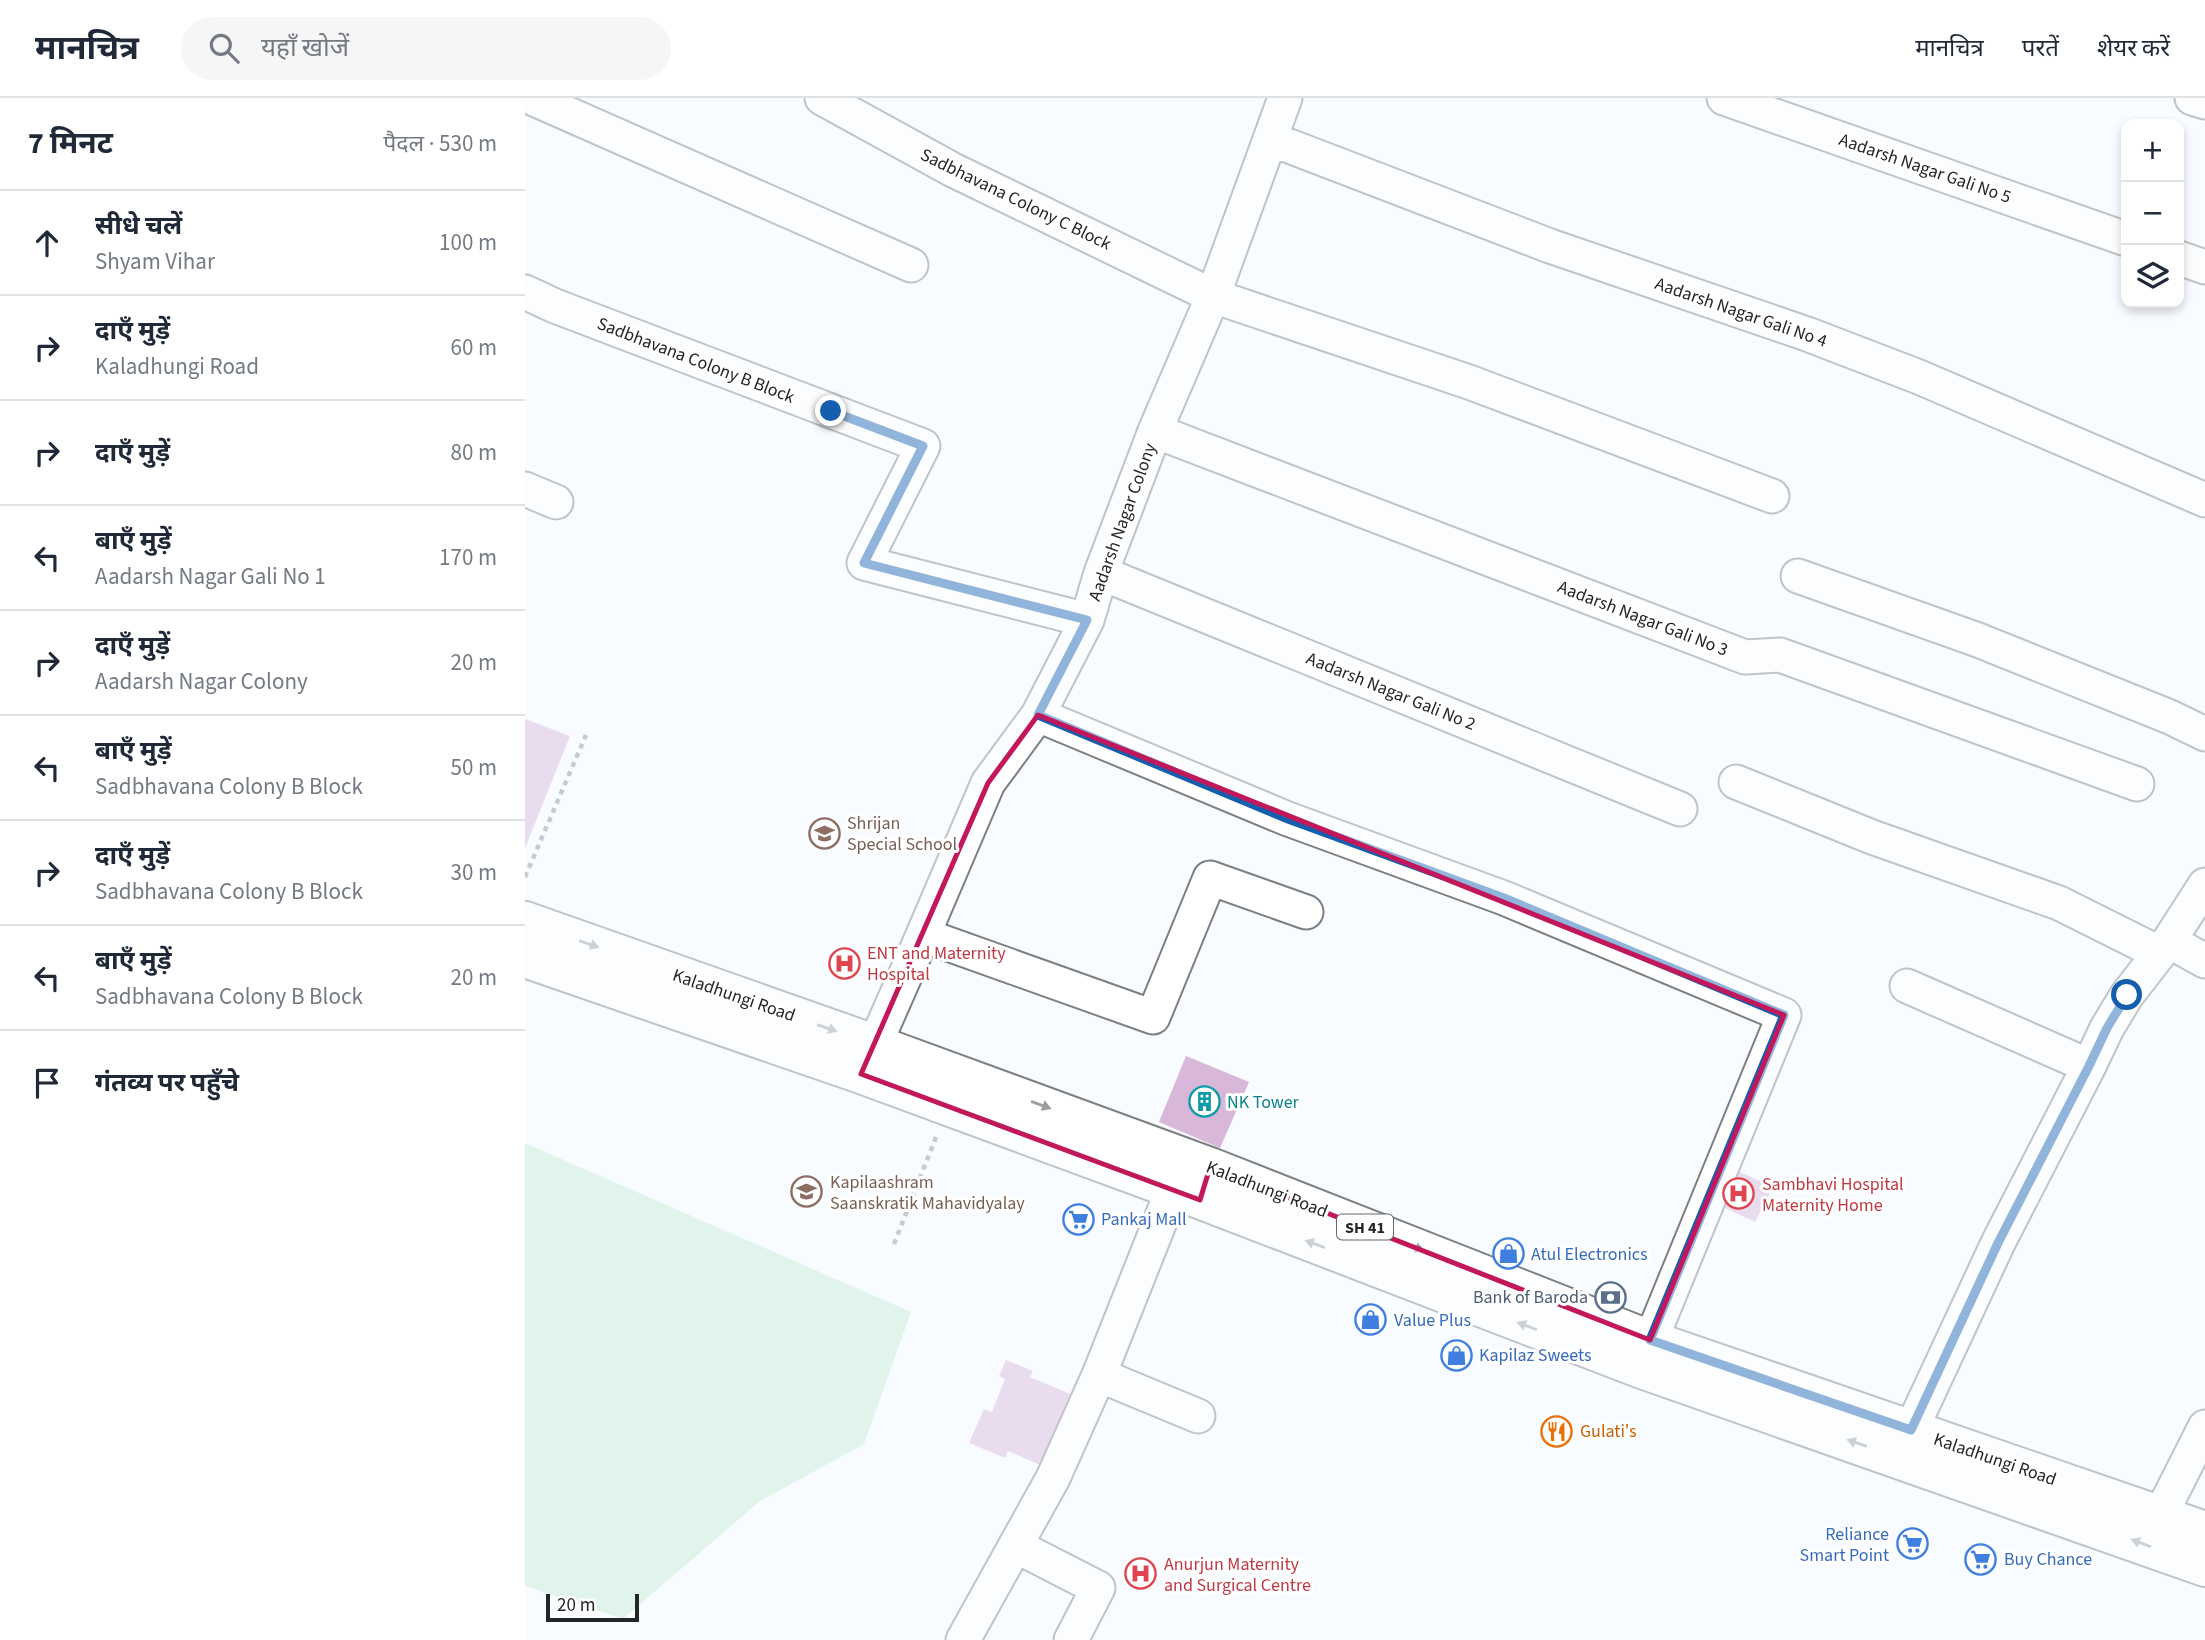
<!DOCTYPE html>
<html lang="hi">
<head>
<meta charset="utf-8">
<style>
  body { margin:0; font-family:"Source Sans 3","Noto Sans Devanagari",sans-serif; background:#f6f6f7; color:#1f2937 }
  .controls { position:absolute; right:21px; top:21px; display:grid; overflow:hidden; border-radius:14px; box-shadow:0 4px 10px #0003 }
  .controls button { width:63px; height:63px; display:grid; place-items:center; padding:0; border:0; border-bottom:2px solid #e0e1e3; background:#fff; color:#1f2937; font:35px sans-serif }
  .scale { position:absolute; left:21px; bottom:18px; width:93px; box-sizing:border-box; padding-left:7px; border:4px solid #242527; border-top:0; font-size:19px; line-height:24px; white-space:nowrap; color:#242527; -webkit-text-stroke:5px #fff; paint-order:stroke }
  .stop { position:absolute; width:21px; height:21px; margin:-16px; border:5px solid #145ead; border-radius:50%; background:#fff }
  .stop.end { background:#145ead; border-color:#fff; box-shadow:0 2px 7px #0008 }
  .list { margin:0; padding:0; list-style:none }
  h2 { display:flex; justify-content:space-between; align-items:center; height:91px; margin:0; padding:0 28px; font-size:30px }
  h2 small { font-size:23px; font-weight:400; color:#747a83 }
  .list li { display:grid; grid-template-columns:46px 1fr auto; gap:21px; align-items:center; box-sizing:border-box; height:105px; padding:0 28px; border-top:2px solid #e0e1e3 }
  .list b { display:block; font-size:26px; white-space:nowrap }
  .list p { margin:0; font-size:23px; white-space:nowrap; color:#747a83 }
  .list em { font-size:23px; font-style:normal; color:#747a83 }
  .icon { flex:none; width:38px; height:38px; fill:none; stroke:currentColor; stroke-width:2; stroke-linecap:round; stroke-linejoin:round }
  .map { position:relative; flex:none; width:1680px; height:1542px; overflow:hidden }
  header { display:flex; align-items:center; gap:42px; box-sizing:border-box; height:98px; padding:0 35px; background:#fff; border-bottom:2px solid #e0e1e3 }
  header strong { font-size:33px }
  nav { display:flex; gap:38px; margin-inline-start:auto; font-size:24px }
  .search { width:490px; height:63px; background:#f6f6f7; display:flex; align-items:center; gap:18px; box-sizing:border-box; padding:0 24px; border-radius:38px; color:#747a83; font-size:26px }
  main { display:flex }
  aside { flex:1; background:#fff }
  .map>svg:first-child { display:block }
  .garden { fill:#c4ecd4 }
  .building { fill:#d8b7d9 }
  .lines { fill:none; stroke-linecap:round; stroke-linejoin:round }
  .minor-casing { stroke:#7d8083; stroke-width:37 }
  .major-casing { stroke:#7d8083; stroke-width:42 }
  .path { stroke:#8e9093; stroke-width:4.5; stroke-dasharray:5 5; stroke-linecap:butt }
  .minor { stroke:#fff; stroke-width:33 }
  .major { stroke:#fff; stroke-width:38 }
  .oneway { fill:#9c9d9e }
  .route { stroke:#145ead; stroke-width:9 }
  .marked { fill:none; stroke:#c2185b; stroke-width:5; stroke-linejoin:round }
  .labels { text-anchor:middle; stroke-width:6; stroke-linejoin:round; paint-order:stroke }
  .shield { fill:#fff; stroke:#666668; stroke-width:2 }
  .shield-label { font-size:16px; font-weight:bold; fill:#242527 }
  .street-label { font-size:18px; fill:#242527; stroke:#fff }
  .education-label { font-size:18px; fill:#785e54; stroke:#fff; text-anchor:start }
  .health-label { font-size:18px; fill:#be3a42; stroke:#fff; text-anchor:start }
  .culture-label { font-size:18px; fill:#0d838f; stroke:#fff; text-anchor:start }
  .shop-label { font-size:18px; fill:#366cbe; stroke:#fff; text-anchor:start }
  .service-label { font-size:18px; fill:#4e5e75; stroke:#fff; text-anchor:end }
  .food-label { font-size:18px; fill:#c56008; stroke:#fff; text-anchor:start }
</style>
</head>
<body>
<header>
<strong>मानचित्र</strong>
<div class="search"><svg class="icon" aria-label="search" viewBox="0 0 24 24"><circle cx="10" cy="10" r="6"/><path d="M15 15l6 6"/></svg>यहाँ खोजें</div>
<nav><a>मानचित्र</a><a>परतें</a><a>शेयर करें</a></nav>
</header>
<main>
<aside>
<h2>7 मिनट<small>पैदल · 530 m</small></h2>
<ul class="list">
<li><svg class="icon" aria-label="ahead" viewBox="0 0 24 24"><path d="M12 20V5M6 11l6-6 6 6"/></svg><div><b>सीधे चलें</b><p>Shyam Vihar</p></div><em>100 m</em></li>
<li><svg class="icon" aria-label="right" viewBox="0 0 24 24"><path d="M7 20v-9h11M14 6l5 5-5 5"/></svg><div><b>दाएँ मुड़ें</b><p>Kaladhungi Road</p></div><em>60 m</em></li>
<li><svg class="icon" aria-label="right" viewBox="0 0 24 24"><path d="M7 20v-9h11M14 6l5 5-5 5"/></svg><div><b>दाएँ मुड़ें</b></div><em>80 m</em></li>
<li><svg class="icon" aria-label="left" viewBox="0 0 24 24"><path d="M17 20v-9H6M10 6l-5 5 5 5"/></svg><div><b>बाएँ मुड़ें</b><p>Aadarsh Nagar Gali No 1</p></div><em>170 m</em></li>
<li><svg class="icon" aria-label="right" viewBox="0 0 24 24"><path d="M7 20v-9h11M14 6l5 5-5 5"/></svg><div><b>दाएँ मुड़ें</b><p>Aadarsh Nagar Colony</p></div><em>20 m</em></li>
<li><svg class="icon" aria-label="left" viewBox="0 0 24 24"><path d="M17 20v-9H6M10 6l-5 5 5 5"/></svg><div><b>बाएँ मुड़ें</b><p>Sadbhavana Colony B Block</p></div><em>50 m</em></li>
<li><svg class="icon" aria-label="right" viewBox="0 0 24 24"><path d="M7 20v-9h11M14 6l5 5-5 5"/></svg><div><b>दाएँ मुड़ें</b><p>Sadbhavana Colony B Block</p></div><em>30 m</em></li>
<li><svg class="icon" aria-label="left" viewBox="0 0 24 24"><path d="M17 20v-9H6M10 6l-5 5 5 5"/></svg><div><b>बाएँ मुड़ें</b><p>Sadbhavana Colony B Block</p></div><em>20 m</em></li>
<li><svg class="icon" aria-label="arrive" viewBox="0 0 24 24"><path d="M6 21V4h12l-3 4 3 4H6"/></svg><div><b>गंतव्य पर पहुँचे</b></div></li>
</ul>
</aside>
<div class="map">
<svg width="1680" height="1542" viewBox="0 0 1680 1542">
  <rect width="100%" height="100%" fill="#f8fbff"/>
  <!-- garden -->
  <path class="garden" d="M0,1045L386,1214L339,1346L235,1403L98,1521L0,1488Z"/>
  <!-- building -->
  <path class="building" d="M0,621L45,638L0,750Z
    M661,958L724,984L695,1050L634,1024Z
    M1204,1069L1248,1089L1230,1124L1187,1104Z
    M481,1262L508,1273L505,1279L550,1298L520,1369L483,1353L480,1360L444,1345L459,1311L467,1314L480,1281L474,1278Z"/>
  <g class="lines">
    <defs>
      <path id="minor" d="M7,0L386,167
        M297,0L428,72L688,198L944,284L1247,398
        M1199,0L1601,141
        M1667,0L1680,4
        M746,41L1025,148L1282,236L1394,279L1680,402
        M1654,160L1680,169
        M0,194L30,208L398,348L339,465L562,522
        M630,333L1220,559L1255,557L1612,686
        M0,391L31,404
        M576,475L1155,711
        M1273,478L1453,542L1645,619L1680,636
        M513,617L763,721L979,800L1259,917L1116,1266
        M1211,684L1347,739L1534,805L1634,855
        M398,837L628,919L685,780L781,814
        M1644,843L1680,863
        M1382,888L1564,968
        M339,971L398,837L463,685L513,617L562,522L576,475L630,333L688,198L760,0
        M574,1277L673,1318
        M1378,1355L1386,1332L1473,1145L1564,968L1582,930L1602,897L1644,843L1680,787
        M1635,1418L1680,1329
        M491,1448L573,1490L546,1542
        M438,1542L528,1380L574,1277L648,1091"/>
      <path id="major" d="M0,823L349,946L685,1069L1125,1242L1680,1433
        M0,860L336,976L648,1091L1114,1270L1680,1469"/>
    </defs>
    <!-- minor casing -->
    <use href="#minor" class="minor-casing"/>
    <!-- major casing -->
    <use href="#major" class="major-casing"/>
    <!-- path -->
    <path class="path" d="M0,779L61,637
      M369,1146L411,1039"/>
    <!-- minor -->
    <use href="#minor" class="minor"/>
    <!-- major -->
    <use href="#major" class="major"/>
  </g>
  <!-- one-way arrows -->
  <defs><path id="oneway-solid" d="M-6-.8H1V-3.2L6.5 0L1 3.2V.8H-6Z" transform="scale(1.75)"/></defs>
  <g class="oneway">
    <use href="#oneway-solid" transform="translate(64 846) rotate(19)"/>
    <use href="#oneway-solid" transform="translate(302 930) rotate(19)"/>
    <use href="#oneway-solid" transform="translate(516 1007) rotate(20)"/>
    <use href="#oneway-solid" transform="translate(790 1146) rotate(-159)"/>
    <use href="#oneway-solid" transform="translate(889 1149) rotate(21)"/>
    <use href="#oneway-solid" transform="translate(1002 1228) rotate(-159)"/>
    <use href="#oneway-solid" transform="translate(1332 1345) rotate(-161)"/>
    <use href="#oneway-solid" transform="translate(1616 1445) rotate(-159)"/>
  </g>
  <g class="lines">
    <!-- route -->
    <path class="route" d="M306,313L398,348L339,465L562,522L513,617L763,721L979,800L1259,917L1125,1242L1386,1332L1473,1145L1564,968L1582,930L1602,897"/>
  </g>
  <!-- marked area -->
  <path d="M0 0H1680V1542H0ZM513,617L1259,917L1125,1242L685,1069L675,1102L336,976L463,685Z" fill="#f8fbff" fill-opacity=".55" fill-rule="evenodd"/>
  <path class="marked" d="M513,617L1259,917L1125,1242L685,1069L675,1102L336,976L463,685Z"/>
  <!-- icons -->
  <defs>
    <symbol id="school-ring" viewBox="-11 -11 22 22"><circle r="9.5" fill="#fff" stroke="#8d6e63" stroke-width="1.5"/><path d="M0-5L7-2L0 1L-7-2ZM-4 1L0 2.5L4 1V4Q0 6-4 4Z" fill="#8d6e63"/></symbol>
    <symbol id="hospital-ring" viewBox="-11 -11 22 22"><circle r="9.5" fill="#fff" stroke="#e0444e" stroke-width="1.5"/><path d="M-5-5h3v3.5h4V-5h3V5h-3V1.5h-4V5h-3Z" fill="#e0444e"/></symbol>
    <symbol id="building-ring" viewBox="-11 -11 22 22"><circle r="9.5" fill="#fff" stroke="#0f9aa8" stroke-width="1.5"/><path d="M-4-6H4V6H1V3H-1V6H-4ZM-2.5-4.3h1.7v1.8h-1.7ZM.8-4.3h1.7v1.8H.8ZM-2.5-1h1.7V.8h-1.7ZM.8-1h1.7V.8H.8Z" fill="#0f9aa8"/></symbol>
    <symbol id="supermarket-ring" viewBox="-11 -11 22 22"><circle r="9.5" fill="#fff" stroke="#3f7fe0" stroke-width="1.5"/><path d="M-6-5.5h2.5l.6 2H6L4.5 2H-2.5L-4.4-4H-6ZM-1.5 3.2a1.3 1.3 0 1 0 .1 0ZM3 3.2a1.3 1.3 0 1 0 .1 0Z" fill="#3f7fe0"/></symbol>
    <symbol id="shop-ring" viewBox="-11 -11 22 22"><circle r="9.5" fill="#fff" stroke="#3f7fe0" stroke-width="1.5"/><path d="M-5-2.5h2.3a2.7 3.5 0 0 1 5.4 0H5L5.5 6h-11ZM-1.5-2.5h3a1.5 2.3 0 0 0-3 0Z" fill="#3f7fe0"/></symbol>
    <symbol id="bank-ring" viewBox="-11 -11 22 22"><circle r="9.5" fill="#fff" stroke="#5c6f8a" stroke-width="1.5"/><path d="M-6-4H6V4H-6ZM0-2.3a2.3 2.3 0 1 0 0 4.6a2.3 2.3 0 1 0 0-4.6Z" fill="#5c6f8a"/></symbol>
    <symbol id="restaurant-ring" viewBox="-11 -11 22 22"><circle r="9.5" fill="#fff" stroke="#e8710a" stroke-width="1.5"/><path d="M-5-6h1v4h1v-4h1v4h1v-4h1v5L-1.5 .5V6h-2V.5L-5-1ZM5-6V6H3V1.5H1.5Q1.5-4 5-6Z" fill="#e8710a"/></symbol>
  </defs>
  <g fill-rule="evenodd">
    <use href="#school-ring" x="282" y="718" width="35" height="35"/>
    <use href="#hospital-ring" x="302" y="848" width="35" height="35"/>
    <use href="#building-ring" x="662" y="986" width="35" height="35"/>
    <use href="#school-ring" x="264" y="1076" width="35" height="35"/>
    <use href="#hospital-ring" x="1196" y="1078" width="35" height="35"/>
    <use href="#supermarket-ring" x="536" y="1104" width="35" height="35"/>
    <use href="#shop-ring" x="966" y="1138" width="35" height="35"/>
    <use href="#bank-ring" x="1068" y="1182" width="35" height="35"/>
    <use href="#shop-ring" x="828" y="1204" width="35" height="35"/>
    <use href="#shop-ring" x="914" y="1240" width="35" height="35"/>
    <use href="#restaurant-ring" x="1014" y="1316" width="35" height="35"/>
    <use href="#supermarket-ring" x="1370" y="1428" width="35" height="35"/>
    <use href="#supermarket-ring" x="1438" y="1444" width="35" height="35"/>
    <use href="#hospital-ring" x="598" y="1458" width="35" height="35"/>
  </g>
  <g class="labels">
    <!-- shield labels -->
    <rect class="shield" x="812" y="1116.5" width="56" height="25" rx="5"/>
    <g class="shield-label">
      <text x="840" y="1135">SH 41</text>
    </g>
    <!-- street labels -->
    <g class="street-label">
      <text transform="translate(1400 70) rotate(19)" y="6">Aadarsh Nagar Gali No 5</text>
      <text transform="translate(491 101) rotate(26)" y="6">Sadbhavana Colony C Block</text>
      <text transform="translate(1216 214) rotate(19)" y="6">Aadarsh Nagar Gali No 4</text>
      <text transform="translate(171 262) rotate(21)" y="6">Sadbhavana Colony B Block</text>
      <text transform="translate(597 424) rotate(-70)" y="6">Aadarsh Nagar Colony</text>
      <text transform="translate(1118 520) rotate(21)" y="6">Aadarsh Nagar Gali No 3</text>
      <text transform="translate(866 593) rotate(22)" y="6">Aadarsh Nagar Gali No 2</text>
      <text transform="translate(209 897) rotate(19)" y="6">Kaladhungi Road</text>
      <text transform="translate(742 1091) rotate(21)" y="6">Kaladhungi Road</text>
      <text transform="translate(1470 1361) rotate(19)" y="6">Kaladhungi Road</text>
    </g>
    <!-- education labels -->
    <g class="education-label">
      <text x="322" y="731">Shrijan<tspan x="322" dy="21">Special School</tspan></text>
      <text x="305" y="1090">Kapilaashram<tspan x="305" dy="21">Saanskratik Mahavidyalay</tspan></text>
    </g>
    <!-- health labels -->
    <g class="health-label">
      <text x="342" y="861">ENT and Maternity<tspan x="342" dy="21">Hospital</tspan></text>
      <text x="1237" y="1092">Sambhavi Hospital<tspan x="1237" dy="21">Maternity Home</tspan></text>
      <text x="639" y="1472">Anurjun Maternity<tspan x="639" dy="21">and Surgical Centre</tspan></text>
    </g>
    <!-- culture labels -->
    <g class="culture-label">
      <text x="702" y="1010">NK Tower</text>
    </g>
    <!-- shop labels -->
    <g class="shop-label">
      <text x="576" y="1127">Pankaj Mall</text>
      <text x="1006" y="1162">Atul Electronics</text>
      <text x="869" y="1228">Value Plus</text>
      <text x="954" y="1263">Kapilaz Sweets</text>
      <text x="1364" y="1442" text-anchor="end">Reliance<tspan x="1364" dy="21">Smart Point</tspan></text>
      <text x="1479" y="1467">Buy Chance</text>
    </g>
    <!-- service labels -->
    <g class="service-label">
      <text x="1063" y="1205">Bank of Baroda</text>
    </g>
    <!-- food labels -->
    <g class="food-label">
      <text x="1055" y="1339">Gulati's</text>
    </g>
  </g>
</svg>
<div class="controls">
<button>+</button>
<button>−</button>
<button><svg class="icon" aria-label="layers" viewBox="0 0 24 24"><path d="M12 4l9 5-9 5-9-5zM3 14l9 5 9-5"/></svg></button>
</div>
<div class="scale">20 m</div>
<div class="stop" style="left:1602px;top:897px"></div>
<div class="stop end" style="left:306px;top:313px"></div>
</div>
</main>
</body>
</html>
